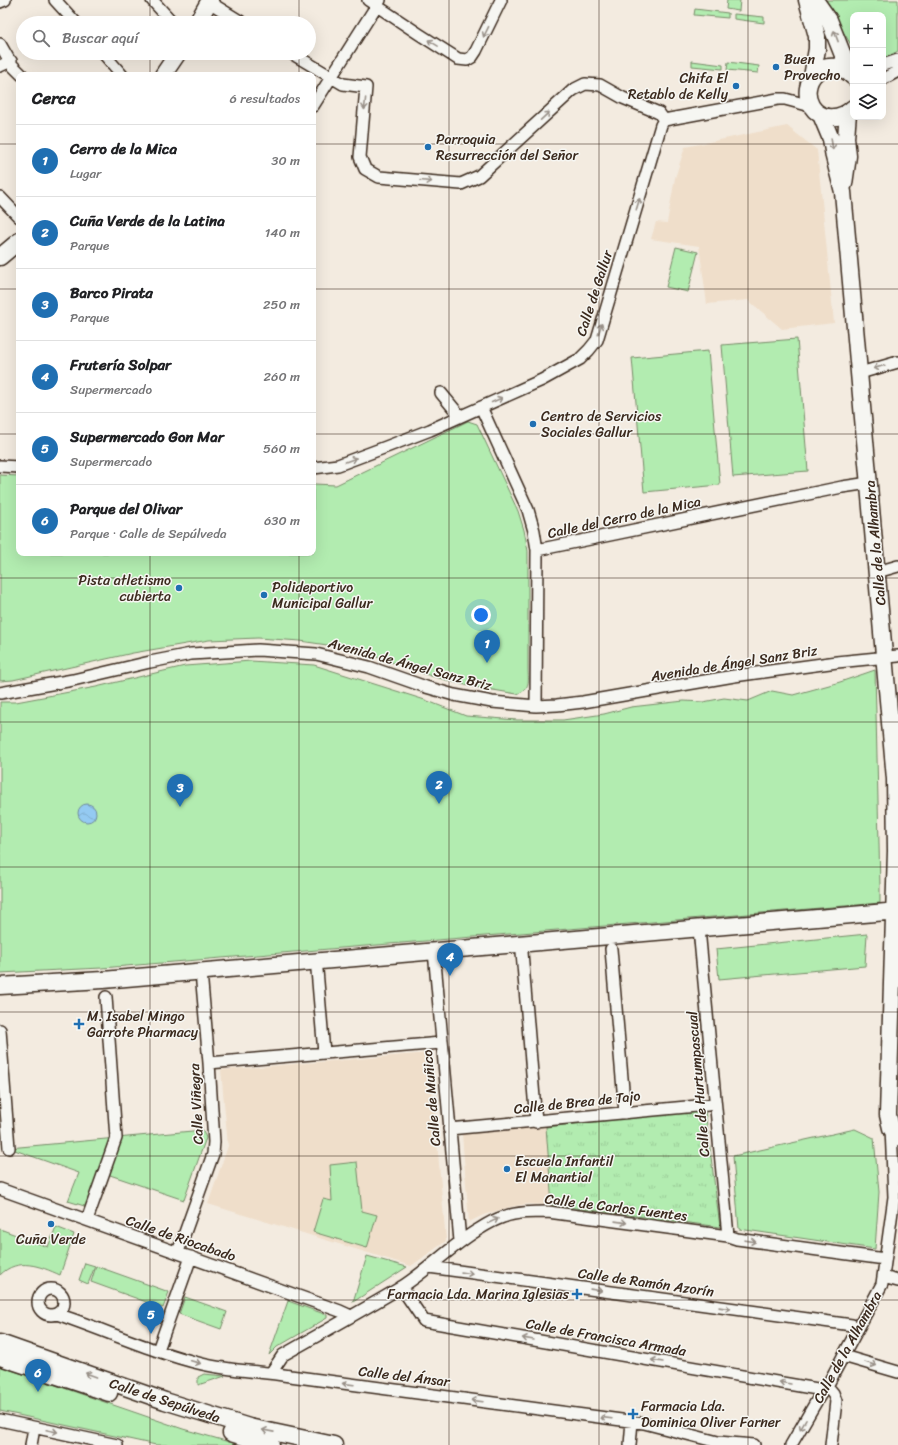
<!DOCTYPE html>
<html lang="es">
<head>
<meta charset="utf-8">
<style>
  body { margin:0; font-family:Sriracha,sans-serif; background:#f2f2f2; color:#202124 }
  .controls { position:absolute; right:12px; top:12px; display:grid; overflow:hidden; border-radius:8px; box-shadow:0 4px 16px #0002 }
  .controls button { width:36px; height:36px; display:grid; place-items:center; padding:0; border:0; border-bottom:1px solid #e0e0e0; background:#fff; color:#202124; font:20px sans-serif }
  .you { position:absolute; left:481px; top:615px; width:14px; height:14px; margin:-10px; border:3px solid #fff; border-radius:50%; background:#1a73e8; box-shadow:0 0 0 6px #1a73e833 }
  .badge { display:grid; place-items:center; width:26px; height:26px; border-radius:50%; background:#1f6fb2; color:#fff; font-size:13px; font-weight:700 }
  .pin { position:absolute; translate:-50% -33px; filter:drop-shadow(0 1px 2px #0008) }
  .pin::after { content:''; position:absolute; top:21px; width:14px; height:12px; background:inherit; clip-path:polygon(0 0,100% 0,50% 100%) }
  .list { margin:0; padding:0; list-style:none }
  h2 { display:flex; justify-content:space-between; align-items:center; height:52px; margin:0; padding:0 16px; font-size:17px }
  h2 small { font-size:13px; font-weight:400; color:#757577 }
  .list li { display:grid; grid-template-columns:26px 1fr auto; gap:12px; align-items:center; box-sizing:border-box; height:72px; padding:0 16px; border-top:1px solid #e0e0e0 }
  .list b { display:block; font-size:15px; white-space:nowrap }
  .list p { margin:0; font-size:13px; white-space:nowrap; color:#757577 }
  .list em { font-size:13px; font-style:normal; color:#757577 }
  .icon { flex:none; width:22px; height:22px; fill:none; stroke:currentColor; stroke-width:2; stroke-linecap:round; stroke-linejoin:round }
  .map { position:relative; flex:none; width:898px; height:1445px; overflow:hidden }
  .search { position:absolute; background:#fff; box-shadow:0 4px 16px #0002; left:16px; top:16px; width:300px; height:44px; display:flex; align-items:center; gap:10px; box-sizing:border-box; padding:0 14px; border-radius:22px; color:#757577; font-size:15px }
  .panel { position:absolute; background:#fff; box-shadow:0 4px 16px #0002; left:16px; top:72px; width:300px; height:484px; border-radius:8px }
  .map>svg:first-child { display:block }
  .built { fill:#efdeca }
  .grass { fill:url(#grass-tufts); stroke:#768b67 }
  .green { fill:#b2ecb0; stroke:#768b67 }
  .water { fill:url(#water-waves); stroke:#708a9d }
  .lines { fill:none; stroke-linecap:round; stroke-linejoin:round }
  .street-casing { stroke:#3b2a1e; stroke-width:14 }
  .secondary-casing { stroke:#3b2a1e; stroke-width:19 }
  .street { stroke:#f6f6f2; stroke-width:11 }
  .secondary { stroke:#f6f6f2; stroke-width:16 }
  .oneway { stroke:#989088 }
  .grid { fill:none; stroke:#3b2a1e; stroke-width:1; stroke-opacity:0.55 }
  .poi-dot { fill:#1f6fb2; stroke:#f6f6f2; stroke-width:1.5 }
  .labels { text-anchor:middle; stroke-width:3; stroke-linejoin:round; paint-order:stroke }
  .poi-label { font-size:14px; fill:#3b2a1e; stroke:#f6f6f2; text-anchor:start }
  .street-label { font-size:14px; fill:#3b2a1e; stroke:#f6f6f2 }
</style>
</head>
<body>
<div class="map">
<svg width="898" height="1445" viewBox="0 0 898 1445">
  <defs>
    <pattern id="grass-tufts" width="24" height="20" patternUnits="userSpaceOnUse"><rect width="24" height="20" fill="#b2ecb0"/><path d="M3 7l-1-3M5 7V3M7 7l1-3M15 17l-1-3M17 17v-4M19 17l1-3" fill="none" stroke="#9acb97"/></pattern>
    <pattern id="water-waves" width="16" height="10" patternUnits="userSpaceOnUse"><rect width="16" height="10" fill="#94caf2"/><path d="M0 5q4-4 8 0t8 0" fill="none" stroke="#80aecf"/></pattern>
  </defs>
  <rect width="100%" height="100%" fill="#f3ebe0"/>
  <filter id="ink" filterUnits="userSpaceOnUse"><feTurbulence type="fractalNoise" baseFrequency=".025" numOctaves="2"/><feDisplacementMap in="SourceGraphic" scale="8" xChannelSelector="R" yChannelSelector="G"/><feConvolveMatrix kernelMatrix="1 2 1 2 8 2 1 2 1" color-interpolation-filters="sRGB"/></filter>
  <g filter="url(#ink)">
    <!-- built -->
    <path class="built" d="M787,126L817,150L834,323L782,329L748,300L707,304L699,246L651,239L656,222L667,223L675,178L685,147Z
      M429,1053L446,1241L411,1266L208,1204L228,1146L221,1070Z
      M546,1127L552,1205L526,1204L510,1207L483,1215L469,1222L462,1134Z"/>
    <!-- grass -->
    <path class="grass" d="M705,1110L720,1227L552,1205L546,1127Z"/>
    <!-- green -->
    <path class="green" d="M727,0H740L739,11L726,9Z
      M824,0H898V51L883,59V15H853V48Z
      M695,9L728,13V18L694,15Z
      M734,14L764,17V23L734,19Z
      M692,61L723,65V69L692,66Z
      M728,62L759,66L758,73L727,70Z
      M676,247L698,252L688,292L666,287Z
      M797,339L808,471L733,477L722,345Z
      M708,351L720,485L644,492L632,358Z
      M468,421L477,424L518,511L524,530L528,551V669C528,681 531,689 517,694L469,686L431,676L371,655L334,646L300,641L258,638L209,640L133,653L13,680L0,681V475L19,476V553H313V484L336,485Z
      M251,661L314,665L425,700L466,716L517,720H563L604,714L631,707L684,701L703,702L724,698L748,701L772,691L793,695L840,682L875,670L880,887V903L102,968L0,973V702H16L96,687L185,666Z
      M867,934L865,966L719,979L716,949Z
      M855,1129L874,1138L879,1192L875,1249L739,1229L733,1156Z
      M203,1130L206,1138L184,1200L104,1173L91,1208L68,1201L79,1173L9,1148Z
      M357,1162L362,1211L377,1215L367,1248L313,1232L323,1199L332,1201L330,1165Z
      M56,1227L74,1234L60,1275C40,1266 18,1257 0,1275V1229L48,1247Z
      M367,1256L407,1267L353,1302Z
      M85,1263L95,1266L88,1284L79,1280Z
      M96,1266L169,1292L163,1308L91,1282Z
      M185,1297L227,1312L221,1329L179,1314Z
      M288,1301L327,1315V1318L277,1347L269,1355Z
      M0,1366L183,1429L240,1445H156L0,1411Z
      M204,1374L225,1376L198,1385V1377Z"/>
    <!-- water -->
    <path class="water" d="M78 813a9 9 0 1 1 18 0a9 9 0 1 1-18 0Z"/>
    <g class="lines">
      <defs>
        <path id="street" d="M55,0L76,23
          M152,0L173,23
          M368,0L419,34L458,59L467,60L472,57L476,51L501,0
          M0,2L5,0
          M209,2L243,23
          M0,44L12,65L22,75
          M103,53L122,75
          M291,53L343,84L366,87L360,157L365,169L379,177L461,184L479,176L573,90L585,84L600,85L623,98L659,113L664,120
          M883,65L898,60
          M0,66L11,61
          M883,79L898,71
          M313,106L380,0
          M0,197L19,217
          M860,373L898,362
          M441,393L460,416
          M481,407L528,510L534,531L537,550L842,487L869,483
          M0,466L19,467
          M313,468L338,465L386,447L430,430L542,380L580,359L589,350L597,340L661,125L664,120L778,99H785L811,106
          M877,572L898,566
          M0,693L73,680L150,662L191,654L258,650L316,654L369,667L426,687L454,695L492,702L536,706L557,705L583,702L734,676L837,662L898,656
          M536,706L537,550
          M699,929L728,1236
          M611,949L625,1113
          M434,951L460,1241
          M522,952L536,1122
          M317,970L324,1053
          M0,1030L9,1148
          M209,1063L441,1043
          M449,1129L708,1105
          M0,1189L340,1311L351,1316
          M87,1220L116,1138L106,997
          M178,1252L213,1154L214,1142L209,1063L201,972
          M429,1267L852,1325L856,1330
          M883,1277L898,1281
          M401,1287L424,1321L823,1390
          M38 1302a13 13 0 1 1 26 0a13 13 0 1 1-26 0Z
          M57,1314C105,1330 152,1352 202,1364C231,1371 260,1371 290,1376L644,1423L718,1442L754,1445
          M158,1350L191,1257
          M843,1356L898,1372
          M271,1373L283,1355C322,1333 361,1311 400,1288C427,1271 449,1248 476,1231C484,1226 493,1220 503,1217C517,1212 533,1212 548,1212L728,1236L737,1239L885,1259
          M827,1386L833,1393L836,1401L831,1445
          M0,1420L117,1445
          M31,1445L34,1428
          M630,1445L632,1421
          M791,1445L823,1390L827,1386L882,1284L894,1197L891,1128"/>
        <path id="secondary" d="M807,0L817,36V49L812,77
          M815,0L829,20L850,73
          M197,23L210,0
          M163,75L178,53
          M853,77C848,71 842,68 835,67C803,64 797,111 828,117C838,118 846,115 853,108
          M821,115L831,139L834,157L843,192L895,779L896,851L888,1115L891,1128L898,1137
          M844,184L848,156L846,138L848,113
          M0,257L19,241
          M0,986L103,980L898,911
          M0,1343L165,1401L249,1427L334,1445
          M0,1357L109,1393
          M231,1433L271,1445"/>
      </defs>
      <!-- street casing -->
      <use href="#street" class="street-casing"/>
      <!-- secondary casing -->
      <use href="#secondary" class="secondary-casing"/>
      <!-- street -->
      <use href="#street" class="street"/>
      <!-- secondary -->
      <use href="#secondary" class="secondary"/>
    </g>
    <!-- one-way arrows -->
    <defs><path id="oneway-shaft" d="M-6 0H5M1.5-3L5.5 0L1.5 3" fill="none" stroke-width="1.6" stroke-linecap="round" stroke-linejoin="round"/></defs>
    <g class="oneway">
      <use href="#oneway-shaft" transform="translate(486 32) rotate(116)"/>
      <use href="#oneway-shaft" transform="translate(836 36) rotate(-111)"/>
      <use href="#oneway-shaft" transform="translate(433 43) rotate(-149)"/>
      <use href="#oneway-shaft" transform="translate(365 104) rotate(96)"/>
      <use href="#oneway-shaft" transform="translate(545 116) rotate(-43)"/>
      <use href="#oneway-shaft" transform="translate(832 144) rotate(81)"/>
      <use href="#oneway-shaft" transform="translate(426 181) rotate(5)"/>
      <use href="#oneway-shaft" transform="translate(638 204) rotate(-73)"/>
      <use href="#oneway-shaft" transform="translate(600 329) rotate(-73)"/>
      <use href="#oneway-shaft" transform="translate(879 367) rotate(164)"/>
      <use href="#oneway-shaft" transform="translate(497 400) rotate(-24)"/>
      <use href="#oneway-shaft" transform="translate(351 460) rotate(-20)"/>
      <use href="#oneway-shaft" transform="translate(493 1221) rotate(-25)"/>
      <use href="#oneway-shaft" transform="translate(621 1222) rotate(8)"/>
      <use href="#oneway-shaft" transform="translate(750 1241) rotate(8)"/>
      <use href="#oneway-shaft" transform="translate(467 1273) rotate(8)"/>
      <use href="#oneway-shaft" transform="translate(596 1290) rotate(8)"/>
      <use href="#oneway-shaft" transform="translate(725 1308) rotate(8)"/>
      <use href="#oneway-shaft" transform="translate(528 1339) rotate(-170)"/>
      <use href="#oneway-shaft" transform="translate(657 1361) rotate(-170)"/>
      <use href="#oneway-shaft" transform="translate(195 1362) rotate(16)"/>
      <use href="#oneway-shaft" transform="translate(871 1364) rotate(16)"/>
      <use href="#oneway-shaft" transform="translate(91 1375) rotate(-160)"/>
      <use href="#oneway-shaft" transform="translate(785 1383) rotate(-170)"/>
      <use href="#oneway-shaft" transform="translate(348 1384) rotate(-173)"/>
      <use href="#oneway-shaft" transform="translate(477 1401) rotate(-173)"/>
      <use href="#oneway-shaft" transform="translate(606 1418) rotate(-173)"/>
      <use href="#oneway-shaft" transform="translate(803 1425) rotate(120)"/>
      <use href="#oneway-shaft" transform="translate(52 1431) rotate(12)"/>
      <use href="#oneway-shaft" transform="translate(268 1431) rotate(-169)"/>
    </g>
  </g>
  <!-- grid -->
  <path class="grid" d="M150,0V23M299,0V23M449,0V1445M599,0V1445M748,0V1445M150,53V75M299,53V75M0,144H19M313,144H898M0,289H19M313,289H898M0,434H19M313,434H898M150,553V1445M299,553V1445M0,578H898M0,722H898M0,867H898M0,1012H898M0,1156H898M0,1300H898"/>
  <!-- markers -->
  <g class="poi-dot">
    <circle cx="776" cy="67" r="4"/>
    <circle cx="736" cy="86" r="4"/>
    <circle cx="428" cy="147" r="4"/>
    <circle cx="533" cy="424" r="4"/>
    <circle cx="179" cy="588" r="4"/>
    <circle cx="264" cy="595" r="4"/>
    <path d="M77 1018h4v4h4v4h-4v4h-4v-4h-4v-4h4z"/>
    <circle cx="507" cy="1169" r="4"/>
    <circle cx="51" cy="1224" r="4"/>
    <path d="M575 1288h4v4h4v4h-4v4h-4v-4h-4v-4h4z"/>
    <path d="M631 1408h4v4h4v4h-4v4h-4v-4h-4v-4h4z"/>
  </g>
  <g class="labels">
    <!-- poi labels -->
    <g class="poi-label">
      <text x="784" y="64">Buen<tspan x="784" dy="16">Provecho</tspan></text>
      <text x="728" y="83" text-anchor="end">Chifa El<tspan x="728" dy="16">Retablo de Kelly</tspan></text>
      <text x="436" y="144">Parroquia<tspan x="436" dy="16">Resurrección del Señor</tspan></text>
      <text x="541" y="421">Centro de Servicios<tspan x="541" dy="16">Sociales Gallur</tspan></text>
      <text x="171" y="585" text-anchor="end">Pista atletismo<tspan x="171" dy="16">cubierta</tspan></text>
      <text x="272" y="592">Polideportivo<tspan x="272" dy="16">Municipal Gallur</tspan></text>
      <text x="87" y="1021">M. Isabel Mingo<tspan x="87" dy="16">Garrote Pharmacy</tspan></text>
      <text x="515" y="1166">Escuela Infantil<tspan x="515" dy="16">El Manantial</tspan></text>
      <text x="51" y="1244" text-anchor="middle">Cuña Verde</text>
      <text x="569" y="1299" text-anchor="end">Farmacia Lda. Marina Iglesias</text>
      <text x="641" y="1411">Farmacia Lda.<tspan x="641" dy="16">Dominica Oliver Farner</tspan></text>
    </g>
    <!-- street labels -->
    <g class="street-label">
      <text transform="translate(594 293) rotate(-72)" y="5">Calle de Gallur</text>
      <text transform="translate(624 517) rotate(-12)" y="5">Calle del Cerro de la Mica</text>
      <text transform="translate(875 543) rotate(-95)" y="5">Calle de la Alhambra</text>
      <text transform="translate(734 663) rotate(-9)" y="5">Avenida de Ángel Sanz Briz</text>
      <text transform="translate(410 664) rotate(15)" y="5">Avenida de Ángel Sanz Briz</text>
      <text transform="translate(698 1084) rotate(-95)" y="5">Calle de Hurtumpascual</text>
      <text transform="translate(431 1098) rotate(-95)" y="5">Calle de Muñico</text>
      <text transform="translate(577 1102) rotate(-6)" y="5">Calle de Brea de Tajo</text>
      <text transform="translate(196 1104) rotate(-93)" y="5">Calle Viñegra</text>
      <text transform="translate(616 1207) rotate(7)" y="5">Calle de Carlos Fuentes</text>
      <text transform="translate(181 1238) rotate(19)" y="5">Calle de Riocabado</text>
      <text transform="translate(646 1282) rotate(8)" y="5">Calle de Ramón Azorín</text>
      <text transform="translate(606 1337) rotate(10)" y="5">Calle de Francisca Armada</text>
      <text transform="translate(847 1347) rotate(-61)" y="5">Calle de la Alhambra</text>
      <text transform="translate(404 1376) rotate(7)" y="5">Calle del Ánsar</text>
      <text transform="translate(165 1400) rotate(18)" y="5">Calle de Sepúlveda</text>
    </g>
  </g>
</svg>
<div class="controls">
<button>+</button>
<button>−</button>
<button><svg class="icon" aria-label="layers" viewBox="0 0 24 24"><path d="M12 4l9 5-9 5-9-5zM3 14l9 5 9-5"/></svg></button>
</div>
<div class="you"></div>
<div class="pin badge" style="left:487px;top:663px">1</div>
<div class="pin badge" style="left:439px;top:804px">2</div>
<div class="pin badge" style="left:180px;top:807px">3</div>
<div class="pin badge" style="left:450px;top:976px">4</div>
<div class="pin badge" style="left:151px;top:1334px">5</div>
<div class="pin badge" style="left:38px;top:1392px">6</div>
<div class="search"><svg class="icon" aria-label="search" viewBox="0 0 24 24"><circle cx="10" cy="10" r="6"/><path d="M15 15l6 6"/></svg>Buscar aquí</div>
<section class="panel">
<h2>Cerca<small>6 resultados</small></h2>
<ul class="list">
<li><span class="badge">1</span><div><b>Cerro de la Mica</b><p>Lugar</p></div><em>30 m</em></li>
<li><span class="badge">2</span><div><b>Cuña Verde de la Latina</b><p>Parque</p></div><em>140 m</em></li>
<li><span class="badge">3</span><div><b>Barco Pirata</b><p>Parque</p></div><em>250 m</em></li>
<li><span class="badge">4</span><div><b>Frutería Solpar</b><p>Supermercado</p></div><em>260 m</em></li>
<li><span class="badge">5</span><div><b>Supermercado Gon Mar</b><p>Supermercado</p></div><em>560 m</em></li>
<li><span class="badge">6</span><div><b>Parque del Olivar</b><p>Parque · Calle de Sepúlveda</p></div><em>630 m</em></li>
</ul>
</section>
</div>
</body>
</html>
